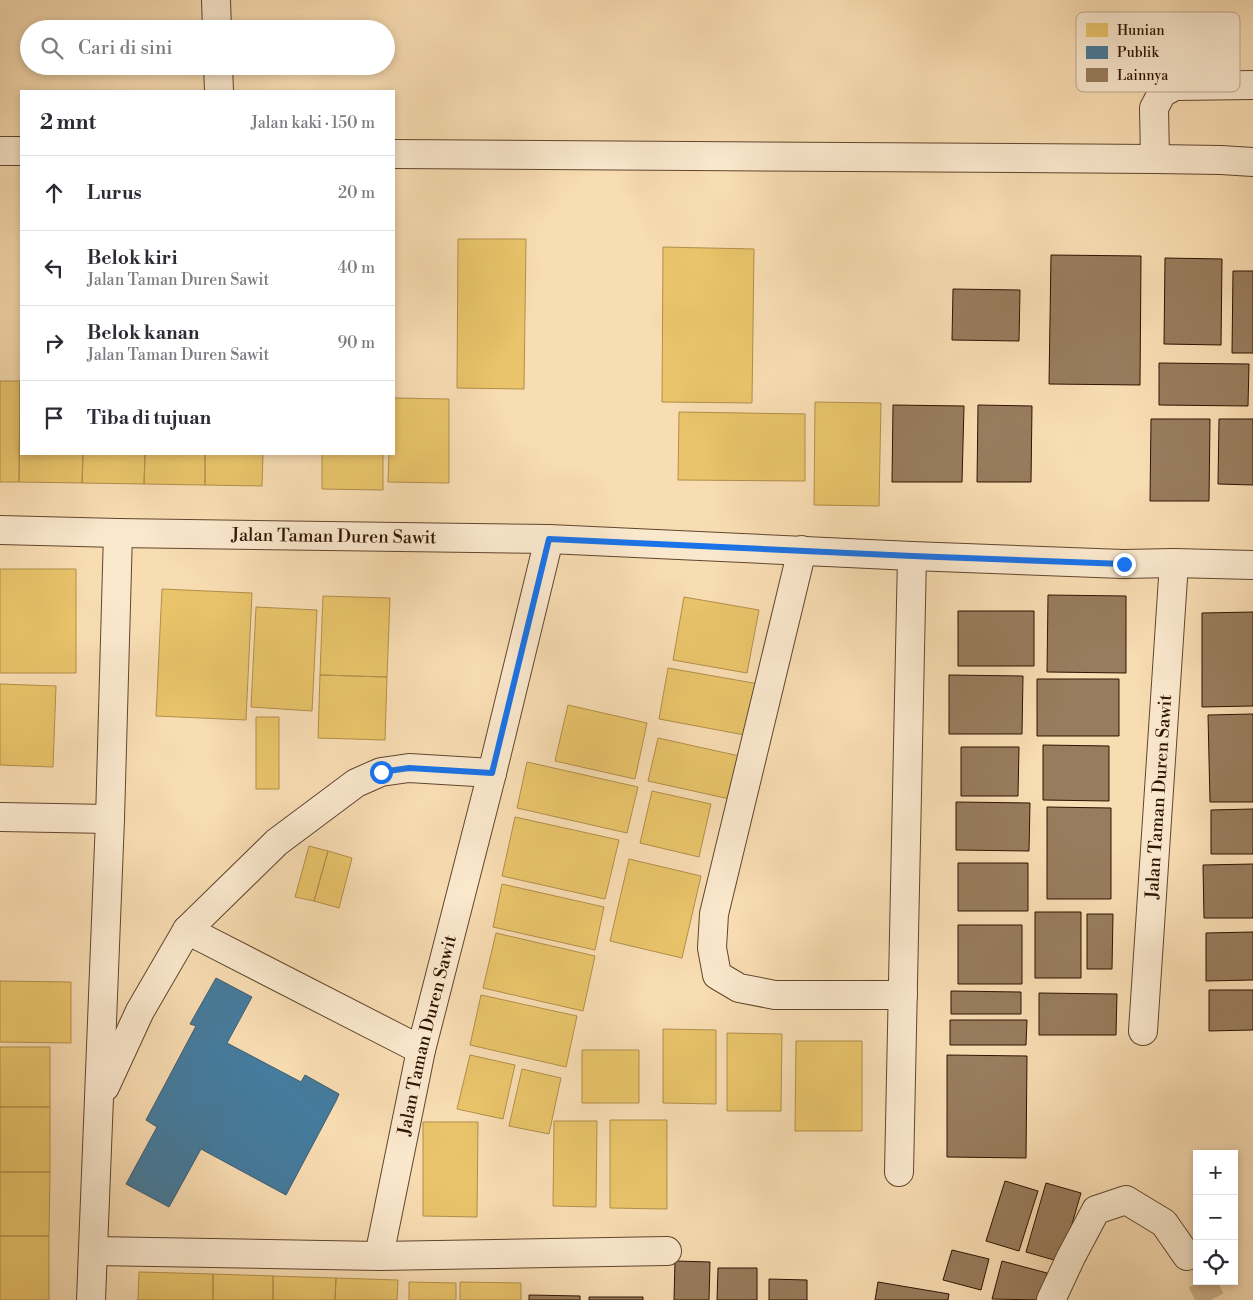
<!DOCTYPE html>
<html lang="id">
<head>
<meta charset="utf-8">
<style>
  body { margin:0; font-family:"Libre Bodoni",serif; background:#f2f2f3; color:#2b2b33 }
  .controls { position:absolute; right:15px; bottom:15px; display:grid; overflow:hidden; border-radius:0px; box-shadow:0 2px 8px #0003 }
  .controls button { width:45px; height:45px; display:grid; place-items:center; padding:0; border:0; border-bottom:1px solid #e1e1e2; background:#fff; color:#2b2b33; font:25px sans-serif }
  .stop { position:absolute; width:15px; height:15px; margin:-11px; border:4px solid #1a73e8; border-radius:50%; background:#fff }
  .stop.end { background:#1a73e8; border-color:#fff; box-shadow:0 1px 5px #0008 }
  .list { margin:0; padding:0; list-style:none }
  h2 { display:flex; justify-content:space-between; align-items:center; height:65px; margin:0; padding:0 20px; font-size:21px }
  h2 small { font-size:16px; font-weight:400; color:#7c7c81 }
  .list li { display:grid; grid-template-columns:32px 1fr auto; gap:15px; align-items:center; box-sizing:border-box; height:75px; padding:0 20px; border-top:1px solid #e1e1e2 }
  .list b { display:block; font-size:19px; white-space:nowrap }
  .list p { margin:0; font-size:16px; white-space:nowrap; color:#7c7c81 }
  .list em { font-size:16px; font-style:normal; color:#7c7c81 }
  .icon { flex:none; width:28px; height:28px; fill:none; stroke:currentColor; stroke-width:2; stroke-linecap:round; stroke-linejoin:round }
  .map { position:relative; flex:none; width:1253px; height:1300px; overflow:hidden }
  .search { position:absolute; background:#fff; box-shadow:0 2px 8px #0003; left:20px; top:20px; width:375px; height:55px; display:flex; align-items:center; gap:12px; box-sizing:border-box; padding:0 18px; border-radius:28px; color:#7c7c81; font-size:19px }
  .panel { position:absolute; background:#fff; box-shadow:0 2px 8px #0003; left:20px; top:90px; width:375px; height:365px; border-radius:0px }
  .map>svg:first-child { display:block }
  .homes { fill:#e9c46a; stroke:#b18f4a }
  .public { fill:#457b9d; stroke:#3e5c6e }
  .building { fill:#987c5d; stroke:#2f1400 }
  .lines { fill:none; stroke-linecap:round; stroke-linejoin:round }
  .minor-tunnel { stroke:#d0b48e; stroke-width:28; stroke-dasharray:28 14; stroke-linecap:butt }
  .minor-casing { stroke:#61462c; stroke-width:30 }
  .minor { stroke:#fae8cd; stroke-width:28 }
  .route { stroke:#1a73e8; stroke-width:6 }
  .labels { text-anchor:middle; stroke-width:5; stroke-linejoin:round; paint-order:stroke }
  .street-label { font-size:18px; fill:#2f1400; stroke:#fae8cd }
  .key { fill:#fae8cd; stroke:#bda890; stroke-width:1 }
  .key-label { font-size:14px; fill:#2f1400 }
</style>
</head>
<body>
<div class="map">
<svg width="1253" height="1300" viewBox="0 0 1253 1300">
  <rect width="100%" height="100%" fill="#f8dcb2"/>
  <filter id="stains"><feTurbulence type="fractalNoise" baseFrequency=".004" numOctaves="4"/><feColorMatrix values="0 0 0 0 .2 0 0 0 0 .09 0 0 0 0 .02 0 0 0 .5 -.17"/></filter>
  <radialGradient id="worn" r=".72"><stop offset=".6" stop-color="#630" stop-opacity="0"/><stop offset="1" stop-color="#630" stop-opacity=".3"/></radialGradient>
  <!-- homes -->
  <path class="homes" d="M458,239H526L524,389L457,388Z
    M663,247L754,249L752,403L662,402Z
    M0,381H20L19,482H0Z
    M20,381L21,454H83L82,483L19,482Z
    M394,398L449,399V483L388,482L389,454H394Z
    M815,402L881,403L879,506L814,505Z
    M679,412L805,414V481L678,480Z
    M83,454H145L144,484L82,483Z
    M145,454H205V485L144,484Z
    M205,454H263L262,486L205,485Z
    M322,454H383V490L322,489Z
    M0,569H76V673H0Z
    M162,589L252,593L246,720L156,716Z
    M323,596L390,598L387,677L320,675Z
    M684,597L759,610L747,673L673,660Z
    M256,607L317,610L312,711L251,707Z
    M668,668L759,684L750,736L659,719Z
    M320,675L387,677L385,740L318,738Z
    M0,684L56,686L53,767L0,765Z
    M568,705L647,723L635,779L555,761Z
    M256,717H279V789H256Z
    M658,738L744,757L734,800L648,781Z
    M527,762L638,787L627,833L517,808Z
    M652,791L711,804L699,857L640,843Z
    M515,817L619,840L605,899L502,876Z
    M309,846L328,851L314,901L295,897Z
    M328,851L352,858L339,908L314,901Z
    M629,859L701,876L682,958L610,941Z
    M502,884L604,907L595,950L493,927Z
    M496,933L595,956L583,1011L483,988Z
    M0,981L71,982V1043L0,1042Z
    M481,995L577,1016L566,1067L470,1045Z
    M663,1029L716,1030V1104L663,1103Z
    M727,1033L782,1034L781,1111H727Z
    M796,1041H862V1131H795Z
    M0,1047H50V1107H0Z
    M582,1050H639V1103H582Z
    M470,1055L515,1065L503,1119L457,1109Z
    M522,1069L561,1078L549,1134L509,1126Z
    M0,1107H50V1172H0Z
    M610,1120H667V1209L610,1208Z
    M554,1121H597L596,1207L553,1206Z
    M423,1122H478L477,1217L423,1216Z
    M0,1172H50L49,1236H0Z
    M0,1236H49V1300H0Z
    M139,1272L213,1274V1300H138Z
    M213,1274L273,1276V1300H213Z
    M273,1276L336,1278L335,1300H273Z
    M336,1278L398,1280L397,1300H335Z
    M409,1282L456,1283V1300H409Z
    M460,1282L521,1283V1300H460Z"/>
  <!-- public -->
  <path class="public" d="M216,978L252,997L227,1043L301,1082L305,1075L339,1094L336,1101L286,1195L201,1149L169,1207L126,1184L157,1127L146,1120L196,1026L190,1024Z"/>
  <!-- building -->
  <path class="building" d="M1051,255L1141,256L1140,385L1049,384Z
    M1165,258L1222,259L1221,345L1164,344Z
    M1233,271H1253V353H1232Z
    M953,289L1020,290L1019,341L952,340Z
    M1159,363L1249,364L1248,406L1159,405Z
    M893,405L964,406L962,482H892Z
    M978,405L1032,406L1031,482H977Z
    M1151,419H1210L1209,501H1150Z
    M1219,419H1253V485L1218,484Z
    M1048,595L1126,596V673L1047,672Z
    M958,611H1034V666H958Z
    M1253,612V706L1202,707V613Z
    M949,675L1023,676L1022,734H949Z
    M1037,679H1119V736H1037Z
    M1253,714V802H1210L1208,715Z
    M1043,745L1109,746V801L1043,800Z
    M961,747H1019L1018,796H961Z
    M956,802L1030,803L1029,851L956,850Z
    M1047,807L1111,808V899H1047Z
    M1253,809V854H1211V810Z
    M958,863H1028V911H958Z
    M1253,864V918H1204L1203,865Z
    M1035,912H1081V978H1035Z
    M1087,914H1113L1112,969H1087Z
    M958,925H1022V984H958Z
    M1253,932V980L1206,981V933Z
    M1209,990H1253V1030L1209,1031Z
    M951,991L1021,992V1014H951Z
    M1039,993L1117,994L1116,1035H1039Z
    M950,1020H1027L1026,1045H950Z
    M947,1055L1027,1056L1026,1158L947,1157Z
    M1005,1181L1038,1191L1019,1251L986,1241Z
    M1046,1183L1081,1193L1061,1262L1026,1252Z
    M952,1250L989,1259L981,1290L943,1280Z
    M675,1261L710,1262L709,1300H674Z
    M1002,1261L1047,1273L1040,1300L992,1299Z
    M718,1268H757V1300H717Z
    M769,1279L807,1280V1300H769Z
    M878,1282L949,1294L948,1300H875Z
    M529,1295L580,1296V1300H529Z
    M589,1297H643V1300H589Z"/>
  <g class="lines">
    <!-- minor-tunnel -->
    <path class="minor-tunnel" d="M1201,1281L1211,1300"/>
    <defs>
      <g id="minor">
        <path d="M216,0L217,29"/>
        <path d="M218,66L219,91"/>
        <path d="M0,151H21"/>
        <path d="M394,154L1155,159L1221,160L1253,162"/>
        <path d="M1155,159L1154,108L1162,93L1175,86L1253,85"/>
        <path id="s1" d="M0,530L118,533L549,539L912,556L1123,564L1174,563L1253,565"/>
        <path d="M802,550L714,914L712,948L717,975L739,988L775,995H903"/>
        <path d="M0,817L110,819"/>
        <path d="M187,930L421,1050"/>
        <path id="s2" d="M1143,1031L1174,563"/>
        <path d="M105,1087L140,1011L187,930L277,842L356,783L381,772L409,768L492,773"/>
        <path d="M899,1172L912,556"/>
        <path d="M94,1251L379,1256L667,1251"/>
        <path id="s3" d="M379,1256L421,1050L492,773L549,539"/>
        <path d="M91,1300L110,819L118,533"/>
        <path d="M1051,1300L1071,1257L1096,1210L1126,1200L1164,1223L1187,1256"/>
      </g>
    </defs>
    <!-- minor casing -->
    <use href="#minor" class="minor-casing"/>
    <!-- minor -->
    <use href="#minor" class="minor"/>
  </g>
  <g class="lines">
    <!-- route -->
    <path class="route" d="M381,772L409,768L492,773L549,539L912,556L1124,564"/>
  </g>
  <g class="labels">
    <!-- street labels -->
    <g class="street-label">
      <text dy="6" stroke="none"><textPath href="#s1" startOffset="334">Jalan Taman Duren Sawit</textPath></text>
      <text dy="6" stroke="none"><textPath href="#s2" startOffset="235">Jalan Taman Duren Sawit</textPath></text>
      <text dy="6" stroke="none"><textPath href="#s3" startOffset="226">Jalan Taman Duren Sawit</textPath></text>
    </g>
  </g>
  <!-- legend -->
  <rect x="1076" y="12" width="164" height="80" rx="8" class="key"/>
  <rect x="1086" y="23" width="22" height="14" fill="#e9c46a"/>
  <rect x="1086" y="46" width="22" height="13" fill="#457b9d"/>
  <rect x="1086" y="68" width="22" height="14" fill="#987c5d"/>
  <g class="key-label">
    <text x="1117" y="35">Hunian</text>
    <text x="1117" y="57">Publik</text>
    <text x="1117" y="80">Lainnya</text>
  </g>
  <rect width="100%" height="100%" filter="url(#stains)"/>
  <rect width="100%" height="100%" fill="url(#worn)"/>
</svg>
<div class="controls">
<button>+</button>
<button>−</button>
<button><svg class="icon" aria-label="locate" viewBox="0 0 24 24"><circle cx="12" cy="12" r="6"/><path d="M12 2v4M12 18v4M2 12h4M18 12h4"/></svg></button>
</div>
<div class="stop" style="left:381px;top:772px"></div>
<div class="stop end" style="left:1124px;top:564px"></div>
<div class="search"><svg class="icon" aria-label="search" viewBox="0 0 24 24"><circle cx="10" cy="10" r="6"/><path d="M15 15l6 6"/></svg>Cari di sini</div>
<section class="panel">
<h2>2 mnt<small>Jalan kaki · 150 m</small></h2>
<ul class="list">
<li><svg class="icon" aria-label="ahead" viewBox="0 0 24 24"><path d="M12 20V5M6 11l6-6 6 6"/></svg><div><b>Lurus</b></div><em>20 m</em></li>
<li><svg class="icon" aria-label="left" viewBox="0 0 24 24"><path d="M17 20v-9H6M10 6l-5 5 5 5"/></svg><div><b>Belok kiri</b><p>Jalan Taman Duren Sawit</p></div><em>40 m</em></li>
<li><svg class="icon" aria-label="right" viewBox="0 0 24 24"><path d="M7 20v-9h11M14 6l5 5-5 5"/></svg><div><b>Belok kanan</b><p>Jalan Taman Duren Sawit</p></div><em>90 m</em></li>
<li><svg class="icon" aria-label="arrive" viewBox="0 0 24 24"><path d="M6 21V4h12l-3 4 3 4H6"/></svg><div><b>Tiba di tujuan</b></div></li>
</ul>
</section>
</div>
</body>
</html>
